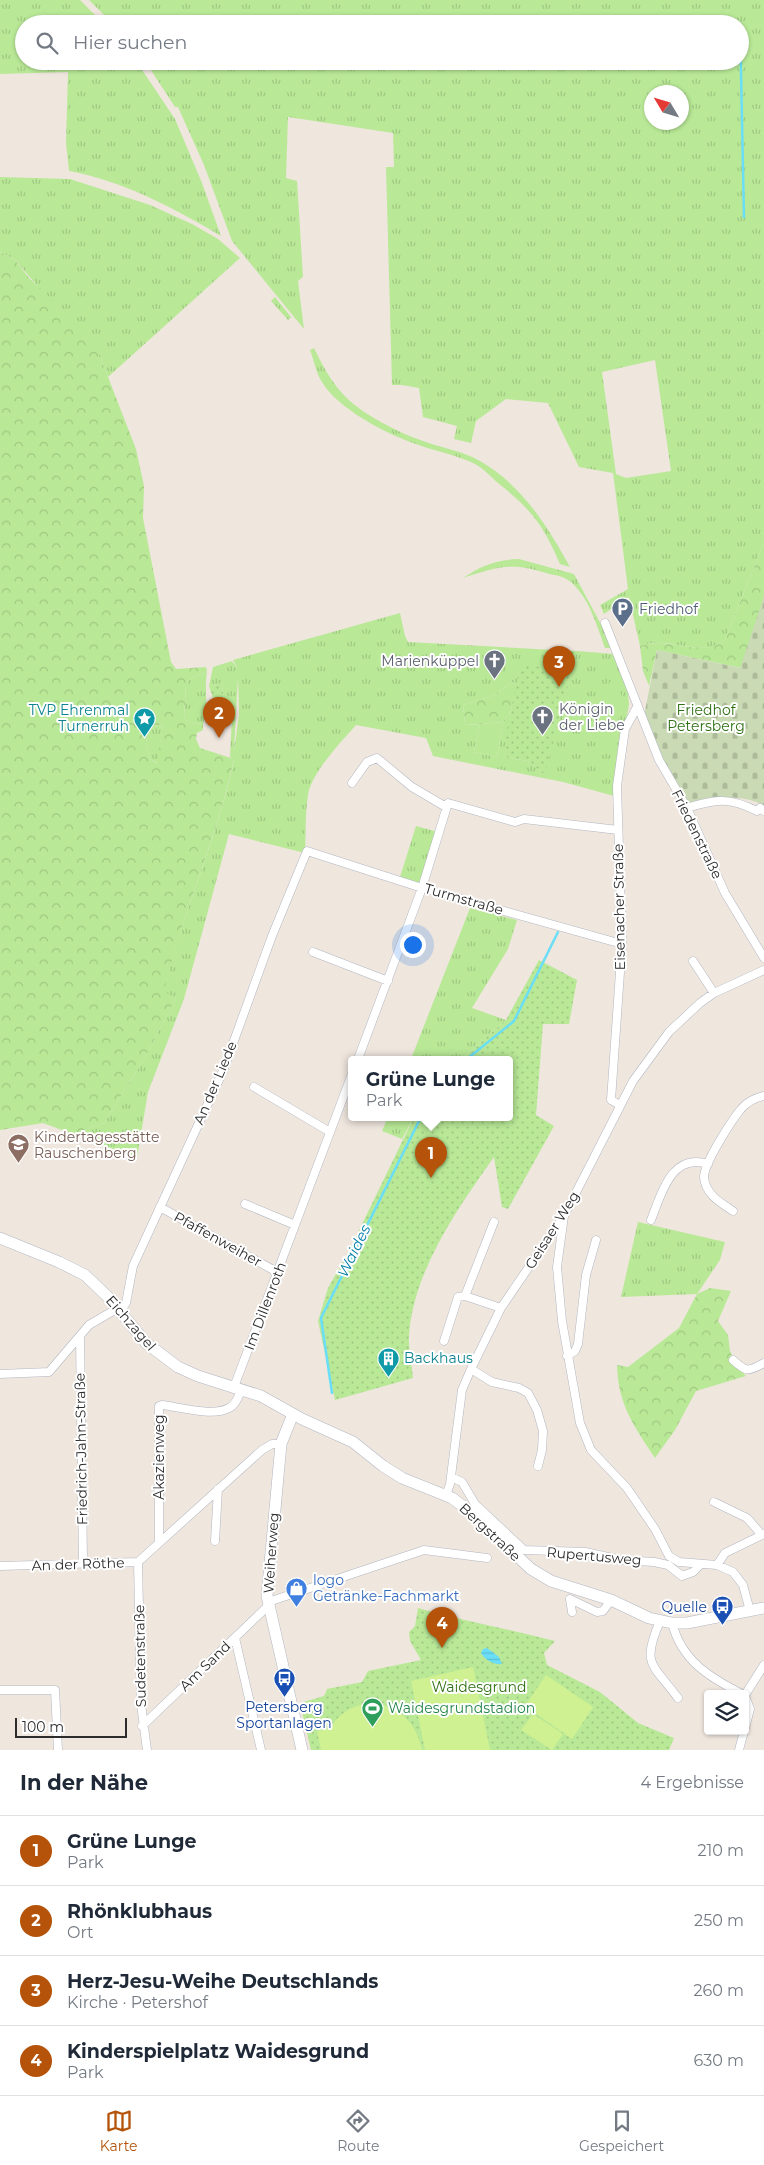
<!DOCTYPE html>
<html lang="de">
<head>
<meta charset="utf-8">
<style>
  body { margin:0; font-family:Montserrat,sans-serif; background:#f6f6f7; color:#1f2937 }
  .controls { position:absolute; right:15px; bottom:15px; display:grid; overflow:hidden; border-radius:5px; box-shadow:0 1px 4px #0004 }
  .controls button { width:45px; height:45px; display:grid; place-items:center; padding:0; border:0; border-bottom:1px solid #e0e1e3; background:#fff; color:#1f2937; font:25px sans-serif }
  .compass { position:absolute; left:644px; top:85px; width:45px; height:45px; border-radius:50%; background:#fff; box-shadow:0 1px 4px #0004; rotate:308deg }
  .scale { position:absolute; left:15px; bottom:12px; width:112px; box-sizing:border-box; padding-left:5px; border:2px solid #2c2c2c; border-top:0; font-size:14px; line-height:18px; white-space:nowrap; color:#2c2c2c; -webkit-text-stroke:4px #fff; paint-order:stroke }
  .you { position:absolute; left:412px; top:944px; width:18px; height:18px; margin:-12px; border:4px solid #fff; border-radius:50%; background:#1a73e8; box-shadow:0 0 0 8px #1a73e833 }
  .badge { display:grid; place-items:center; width:32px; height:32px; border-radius:50%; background:#b45309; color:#fff; font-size:16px; font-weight:700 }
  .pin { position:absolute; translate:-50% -41px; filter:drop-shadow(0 1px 2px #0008) }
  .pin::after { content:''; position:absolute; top:26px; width:18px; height:15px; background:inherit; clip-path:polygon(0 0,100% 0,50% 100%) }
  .popup { position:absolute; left:348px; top:1056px; width:165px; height:65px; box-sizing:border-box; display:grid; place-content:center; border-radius:5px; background:#fff; filter:drop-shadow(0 1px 4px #0005); font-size:16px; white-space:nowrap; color:#747a83 }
  .popup b { font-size:19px; color:#1f2937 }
  .popup::after { content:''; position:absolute; left:50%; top:100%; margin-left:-10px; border:10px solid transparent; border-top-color:#fff }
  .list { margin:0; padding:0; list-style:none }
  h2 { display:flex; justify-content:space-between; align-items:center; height:65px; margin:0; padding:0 20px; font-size:21px }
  h2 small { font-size:16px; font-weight:400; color:#747a83 }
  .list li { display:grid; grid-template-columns:32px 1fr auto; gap:15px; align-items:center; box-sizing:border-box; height:70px; padding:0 20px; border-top:1px solid #e0e1e3 }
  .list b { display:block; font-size:19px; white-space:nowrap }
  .list p { margin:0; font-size:16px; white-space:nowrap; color:#747a83 }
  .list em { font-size:16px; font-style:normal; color:#747a83 }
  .icon { flex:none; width:28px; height:28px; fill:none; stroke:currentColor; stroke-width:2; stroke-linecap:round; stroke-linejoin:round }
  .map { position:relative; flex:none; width:764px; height:1750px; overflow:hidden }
  .search { position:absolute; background:#fff; box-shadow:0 1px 4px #0004; left:15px; right:15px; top:15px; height:55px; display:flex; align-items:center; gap:12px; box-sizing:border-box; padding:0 18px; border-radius:28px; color:#747a83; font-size:19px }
  .sheet { height:345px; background:#fff }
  nav { display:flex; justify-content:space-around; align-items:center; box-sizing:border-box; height:70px; border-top:1px solid #e0e1e3; background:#fff; font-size:14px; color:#747a83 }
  nav a { display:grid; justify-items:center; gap:2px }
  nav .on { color:#b45309 }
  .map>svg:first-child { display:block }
  .grass { fill:url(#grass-tufts); fill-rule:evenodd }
  .forest { fill:url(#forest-crowns); fill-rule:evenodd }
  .cemetery { fill:url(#cemetery-stones) }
  .park { fill:url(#park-dots) }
  .garden { fill:#b9e997 }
  .pitch { fill:#d0f192 }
  .water { fill:url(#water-rules) }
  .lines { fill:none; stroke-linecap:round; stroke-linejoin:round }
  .stream { stroke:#6adef7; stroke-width:2.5 }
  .minor-casing { stroke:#b2b6c1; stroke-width:9 }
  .secondary-casing { stroke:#b2b6c1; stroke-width:12 }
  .minor { stroke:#fff; stroke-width:8 }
  .secondary { stroke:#fff; stroke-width:11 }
  .labels { text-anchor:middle; stroke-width:4; stroke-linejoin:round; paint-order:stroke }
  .service-label { font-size:14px; fill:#4e5e75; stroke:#fff; text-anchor:start }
  .worship-label { font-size:14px; fill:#5b616d; stroke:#fff; text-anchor:end }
  .culture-label { font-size:14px; fill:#0d838f; stroke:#fff; text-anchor:end }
  .park-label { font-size:14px; fill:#307015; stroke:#fff }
  .street-label { font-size:14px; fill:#2c2c2c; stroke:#fff }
  .education-label { font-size:14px; fill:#785e54; stroke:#fff; text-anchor:start }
  .shop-label { font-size:14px; fill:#366cbe; stroke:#fff; text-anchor:start }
  .transit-label { font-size:14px; fill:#164399; stroke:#fff; text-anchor:end }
  .leisure-label { font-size:14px; fill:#27864d; stroke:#fff; text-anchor:start }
  .water-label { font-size:15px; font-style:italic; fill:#047ea9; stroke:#fff }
</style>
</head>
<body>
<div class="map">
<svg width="764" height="1750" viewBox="0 0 764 1750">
  <defs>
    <pattern id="grass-tufts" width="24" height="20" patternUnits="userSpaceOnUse" patternTransform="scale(1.25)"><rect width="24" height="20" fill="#b9e997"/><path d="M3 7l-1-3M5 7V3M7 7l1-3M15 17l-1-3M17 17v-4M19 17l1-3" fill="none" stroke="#9fc882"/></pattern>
    <pattern id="forest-crowns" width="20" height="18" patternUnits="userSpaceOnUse" patternTransform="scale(1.25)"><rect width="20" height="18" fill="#b9e997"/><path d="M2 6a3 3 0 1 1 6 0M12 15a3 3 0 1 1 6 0" fill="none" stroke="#9fc882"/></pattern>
    <pattern id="cemetery-stones" width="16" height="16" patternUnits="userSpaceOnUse" patternTransform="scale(1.25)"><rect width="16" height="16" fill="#c9dab4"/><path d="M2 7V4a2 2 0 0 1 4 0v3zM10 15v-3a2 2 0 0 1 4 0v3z" fill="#adbb9b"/></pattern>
    <pattern id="park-dots" width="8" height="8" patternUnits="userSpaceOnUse" patternTransform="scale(1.25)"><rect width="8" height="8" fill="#b9e997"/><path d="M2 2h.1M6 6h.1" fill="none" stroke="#9fc882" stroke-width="1.8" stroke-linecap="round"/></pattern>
    <pattern id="water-rules" width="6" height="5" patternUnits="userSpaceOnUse" patternTransform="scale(1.25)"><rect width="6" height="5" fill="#6adef7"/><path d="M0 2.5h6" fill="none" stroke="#5cbfd4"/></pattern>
  </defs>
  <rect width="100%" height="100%" fill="#efe6de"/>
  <!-- grass -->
  <path class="grass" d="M0,0H80L104,24H24V61H136L175,119L202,183L221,236C174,208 123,181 69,171L66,143L68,72L0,74Z
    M89,0H764V542L725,640C699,660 671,634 640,646L629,597L604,614L600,605L628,589L613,473L579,467L548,403L506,399L476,421L471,443L454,439L457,426L423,417L419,388L402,385H392L386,167H394L393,133L288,117L286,178L297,181L303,277L298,281L304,329L232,241L204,165L178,107H175L145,61H740V24H113ZM652,92H682V122H652ZM655,360L671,471L626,478L616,474L602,372Z
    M0,177L70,179L150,205L192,224L218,239L240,258L108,377L101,359L15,260L0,252Z
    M275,297L291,317L288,320L271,301Z
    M314,348C322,364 330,380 342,393C359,413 399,433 423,441C442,448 463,451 480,461C522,485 548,527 570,567L560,564C543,525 532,510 498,483C491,477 483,468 475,464C455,454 433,451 413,443C385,433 337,408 322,382C316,373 314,360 310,350Z
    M519,559L574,574L604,630L611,648H605C597,626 588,594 568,580C563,576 553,575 546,573C510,562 498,567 463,578C482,565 496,560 519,559Z
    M400,613L405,636L408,642L554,650L548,654L554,671L542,668L519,671L518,684L511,682L495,695L463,705L465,725L480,724L474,752L497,757L503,722L511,710L504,757L528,761L544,774L577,651L614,654L628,693L629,704L614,796L563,782L433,756L426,738L356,725C342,741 311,773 308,795C305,814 306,834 305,853L229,834L184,999L148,1092L137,1158L73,1134L104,1123L144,1059L176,998L163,993C182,914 217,839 234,760L230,757L232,716L224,704L222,683L209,686L213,667L232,661L237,668L233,660ZM238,677L239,714L234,751Z
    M207,671C204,690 209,704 203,724L191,723L184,719L186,684L191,678Z
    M163,724L158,763L150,759L146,745L147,732L154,726Z
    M416,826L438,832L423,884L400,877Z
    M470,908L517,920L508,949L472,1008L506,1020L461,1059H411Z
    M388,1117H414L402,1139L382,1131Z
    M638,1222L725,1242L720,1260L697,1294L621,1297Z"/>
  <!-- forest -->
  <path class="forest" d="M0,252L15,260L29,278L81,326L101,359L136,449L144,486L143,518L171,662L176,669L206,667L207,671L191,678L186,684L184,719L191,723L203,724V730L197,733L196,739L200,748L234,759C217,839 182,913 164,992L176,998L144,1059L104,1123L73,1134L43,1123L0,1130ZM163,724L157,763L150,759L146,745L147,733L154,726Z
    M764,542V599L741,668L657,650L649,686L643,671L640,646C670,635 699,659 725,640Z
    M511,682L518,684L511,710L503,722L465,725L463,705L495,695Z
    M710,1288L731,1291L718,1321L728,1335L730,1351L737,1367L746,1376L696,1391L675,1430L655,1458C634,1426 618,1405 617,1365L628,1367L679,1328L697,1294Z"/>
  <!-- cemetery -->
  <path class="cemetery" d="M764,596V805C737,793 715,797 687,805L661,759L644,716L657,650L740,668Z"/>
  <!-- park -->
  <path class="park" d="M554,650L577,651L545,775L528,761L504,757L506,735L519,671L527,664C537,664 544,669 554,670L551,665L544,661L548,654Z
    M222,683L224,704L214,701L209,686Z
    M539,960L577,980L569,1024H543L536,1115L554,1126L508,1209L502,1207L494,1157C458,1208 413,1271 409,1336C408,1349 412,1364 413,1378L335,1400L318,1321L328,1288L350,1249L414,1117H510V1059H461L506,1020Z
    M418,1608C463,1621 509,1629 555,1641L544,1653L547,1665L600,1692L638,1723L674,1738L669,1750H311L300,1703L324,1696L327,1689L362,1682L368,1671L421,1660L410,1641L409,1632L415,1626Z"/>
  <!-- garden -->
  <path class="garden" d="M616,678L622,697L614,745L599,744L604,686Z
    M503,722L497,757L474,752L480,724Z"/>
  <!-- pitch -->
  <path class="pitch" d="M473,1667L490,1750H425L411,1681Z
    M546,1675L593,1707L572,1739L525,1706Z
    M367,1704C397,1703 416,1721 422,1750H321L317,1731L329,1729C338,1715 350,1706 367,1704Z
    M533,1714L563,1734L552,1750L521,1730Z"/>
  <!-- water -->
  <path class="water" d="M487,1648L499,1657L502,1664C494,1665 485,1660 481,1653L483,1649Z"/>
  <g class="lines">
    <!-- stream -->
    <path class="stream" d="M740,24L744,217
      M467,1059L514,1021L558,932
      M332,1393L321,1318L421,1117"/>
    <defs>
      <path id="minor" d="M605,623L659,760L687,808L725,893L764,958
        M352,783L367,762L377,758L412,787L446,807
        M687,808C717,799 729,797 757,811L760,808L764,811
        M313,952L388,981
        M693,961L714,993
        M358,1059L422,888L448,803L515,822L524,819L618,830
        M254,1087L330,1132
        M620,1105L611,1100L622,944L617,786L625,729L637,707
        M245,1204L295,1225
        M160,1207L277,1272
        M733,1211C721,1203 705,1194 704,1177C704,1163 732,1120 741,1109C747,1102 755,1098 764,1096
        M564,1216L557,1267L562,1321L580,1423L591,1450L627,1488L655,1529L669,1556L679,1562L717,1565L733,1572L743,1585L750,1611
        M651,1220C661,1195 671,1152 708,1164
        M465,1296L494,1222
        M120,1311L126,1303L133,1266L223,1071L272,936L307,851L422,888L622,944
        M80,1336L83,1563
        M444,1341L458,1297L465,1296L501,1308
        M567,1356L575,1351L578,1344L586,1275L596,1240
        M733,1360C746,1372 748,1372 764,1363
        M471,1369L492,1382L519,1388L528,1393L537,1410L543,1431L542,1450L538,1466
        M0,1374L49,1372L89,1325L118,1308
        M234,1387L352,1074
        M451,1477L462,1482L475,1504L524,1550L585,1552L622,1560L654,1562L668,1565L682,1576L693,1572L701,1564
        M446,1495L450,1484L462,1390L471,1369L501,1308L565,1214L633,1081L669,1032L700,1003L714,993L764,970
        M714,1502L747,1518L762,1535
        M215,1541L218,1489
        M159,1543V1406L162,1405C179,1407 213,1417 229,1408C236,1405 239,1395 242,1389
        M138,1562L141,1704L147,1750
        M717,1565L725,1553L764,1534
        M0,1566L138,1562L262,1450L272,1444H281
        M268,1602L424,1550L487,1558
        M572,1612L570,1599L597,1612L603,1611L611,1600
        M660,1621C641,1665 652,1663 678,1698
        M672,1623C682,1661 709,1677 742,1694
        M235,1638L261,1750
        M0,1690H55L58,1750
        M745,1695L764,1665
        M745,1696L750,1709L745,1728
        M142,1726L268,1606
        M739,1750L744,1731"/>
      <path id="secondary" d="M0,1238L59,1262L85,1275L110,1299L146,1343L178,1367L198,1376L261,1396L302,1419L353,1442L383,1466L402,1478L452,1498L468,1510L531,1569L551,1581L611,1600L649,1618L672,1623H687L764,1608
        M293,1414L281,1444L267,1596L302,1750"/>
    </defs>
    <!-- minor casing -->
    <use href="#minor" class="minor-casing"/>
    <!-- secondary casing -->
    <use href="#secondary" class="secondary-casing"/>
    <!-- minor -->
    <use href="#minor" class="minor"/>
    <!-- secondary -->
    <use href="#secondary" class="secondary"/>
  </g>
  <!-- icons -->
  <defs>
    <symbol id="parking-pin" viewBox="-11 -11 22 30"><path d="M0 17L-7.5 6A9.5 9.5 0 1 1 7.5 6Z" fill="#5c6f8a" stroke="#fff"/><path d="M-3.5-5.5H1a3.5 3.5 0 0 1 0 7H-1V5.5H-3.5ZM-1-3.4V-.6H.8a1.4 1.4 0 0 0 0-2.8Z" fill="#fff"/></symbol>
    <symbol id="church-pin" viewBox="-11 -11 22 30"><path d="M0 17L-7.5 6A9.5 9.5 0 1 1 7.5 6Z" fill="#6b7280" stroke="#fff"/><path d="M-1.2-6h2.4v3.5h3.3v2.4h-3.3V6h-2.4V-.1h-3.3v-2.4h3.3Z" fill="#fff"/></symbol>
    <symbol id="sight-pin" viewBox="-11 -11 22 30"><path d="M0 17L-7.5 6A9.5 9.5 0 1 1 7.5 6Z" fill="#0f9aa8" stroke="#fff"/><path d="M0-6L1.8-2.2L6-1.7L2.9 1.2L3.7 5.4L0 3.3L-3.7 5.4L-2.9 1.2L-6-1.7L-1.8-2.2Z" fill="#fff"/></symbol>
    <symbol id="school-pin" viewBox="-11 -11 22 30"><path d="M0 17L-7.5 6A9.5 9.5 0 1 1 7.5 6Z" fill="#8d6e63" stroke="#fff"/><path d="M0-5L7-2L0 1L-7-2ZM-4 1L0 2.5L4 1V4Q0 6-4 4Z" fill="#fff"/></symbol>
    <symbol id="building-pin" viewBox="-11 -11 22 30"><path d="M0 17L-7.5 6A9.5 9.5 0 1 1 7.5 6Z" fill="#0f9aa8" stroke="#fff"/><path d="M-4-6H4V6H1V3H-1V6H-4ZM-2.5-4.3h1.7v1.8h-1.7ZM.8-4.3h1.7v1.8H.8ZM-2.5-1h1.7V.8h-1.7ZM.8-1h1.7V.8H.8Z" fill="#fff"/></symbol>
    <symbol id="shop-pin" viewBox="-11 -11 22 30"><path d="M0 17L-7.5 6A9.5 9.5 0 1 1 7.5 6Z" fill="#3f7fe0" stroke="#fff"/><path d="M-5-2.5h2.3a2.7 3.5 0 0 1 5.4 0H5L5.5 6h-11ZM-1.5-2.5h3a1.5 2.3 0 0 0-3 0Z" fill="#fff"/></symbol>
    <symbol id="bus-pin" viewBox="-11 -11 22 30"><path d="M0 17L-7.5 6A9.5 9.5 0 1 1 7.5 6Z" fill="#1a4fb4" stroke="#fff"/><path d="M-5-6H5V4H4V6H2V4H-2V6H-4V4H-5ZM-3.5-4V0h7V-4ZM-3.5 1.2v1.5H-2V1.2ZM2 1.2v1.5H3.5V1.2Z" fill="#fff"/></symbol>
    <symbol id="stadium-pin" viewBox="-11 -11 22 30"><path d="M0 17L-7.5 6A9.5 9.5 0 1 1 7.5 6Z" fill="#2e9e5b" stroke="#fff"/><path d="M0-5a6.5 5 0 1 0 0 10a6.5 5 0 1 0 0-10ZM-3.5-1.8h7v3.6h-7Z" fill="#fff"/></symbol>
  </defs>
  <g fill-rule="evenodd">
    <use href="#parking-pin" x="610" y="596" width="25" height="34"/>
    <use href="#church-pin" x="482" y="648" width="25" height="34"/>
    <use href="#church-pin" x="530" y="704" width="25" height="34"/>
    <use href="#sight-pin" x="132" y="706" width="25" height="34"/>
    <use href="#school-pin" x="6" y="1132" width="25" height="34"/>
    <use href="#building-pin" x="376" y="1346" width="25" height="34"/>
    <use href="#shop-pin" x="284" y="1576" width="25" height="34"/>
    <use href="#bus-pin" x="710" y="1594" width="25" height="34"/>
    <use href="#bus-pin" x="272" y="1666" width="25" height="34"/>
    <use href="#stadium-pin" x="360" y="1696" width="25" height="34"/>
  </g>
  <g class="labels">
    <!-- service labels -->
    <g class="service-label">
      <text x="639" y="614">Friedhof</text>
    </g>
    <!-- worship labels -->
    <g class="worship-label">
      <text x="479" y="666">Marienküppel</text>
      <text x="559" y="714" text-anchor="start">Königin<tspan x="559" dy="16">der Liebe</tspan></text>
    </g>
    <!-- culture labels -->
    <g class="culture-label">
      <text x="129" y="715">TVP Ehrenmal<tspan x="129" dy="16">Turnerruh</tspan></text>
      <text x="404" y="1363" text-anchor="start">Backhaus</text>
    </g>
    <!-- park labels -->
    <g class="park-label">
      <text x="706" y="715">Friedhof<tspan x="706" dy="16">Petersberg</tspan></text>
      <text x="479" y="1692">Waidesgrund</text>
    </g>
    <!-- street labels -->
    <g class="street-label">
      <text transform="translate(697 834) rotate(64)" y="5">Friedenstraße</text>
      <text transform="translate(464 899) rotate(16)" y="5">Turmstraße</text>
      <text transform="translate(619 907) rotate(-91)" y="5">Eisenacher Straße</text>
      <text transform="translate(215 1083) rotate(-67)" y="5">An der Liede</text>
      <text transform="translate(552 1230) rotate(-58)" y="5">Geisaer Weg</text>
      <text transform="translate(218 1239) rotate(29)" y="5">Pfaffenweiher</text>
      <text transform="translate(265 1306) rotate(-69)" y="5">Im Dillenroth</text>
      <text transform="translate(131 1323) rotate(49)" y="5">Eichzagel</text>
      <text transform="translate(81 1449) rotate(-91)" y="5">Friedrich-Jahn-Straße</text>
      <text transform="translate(159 1457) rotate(-90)" y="5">Akazienweg</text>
      <text transform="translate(490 1532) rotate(43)" y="5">Bergstraße</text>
      <text transform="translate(271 1553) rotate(-86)" y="5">Weiherweg</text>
      <text transform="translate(594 1556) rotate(5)" y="5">Rupertusweg</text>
      <text transform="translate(78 1564) rotate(-2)" y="5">An der Röthe</text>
      <text transform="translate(140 1656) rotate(-91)" y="5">Sudetenstraße</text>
      <text transform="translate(205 1666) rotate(-44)" y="5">Am Sand</text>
    </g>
    <!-- education labels -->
    <g class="education-label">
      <text x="34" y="1142">Kindertagesstätte<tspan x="34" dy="16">Rauschenberg</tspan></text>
    </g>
    <!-- shop labels -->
    <g class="shop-label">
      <text x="313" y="1585">logo<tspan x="313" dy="16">Getränke-Fachmarkt</tspan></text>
    </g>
    <!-- transit labels -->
    <g class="transit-label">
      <text x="707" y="1612">Quelle</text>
      <text x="284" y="1712" text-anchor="middle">Petersberg<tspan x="284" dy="16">Sportanlagen</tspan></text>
    </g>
    <!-- leisure labels -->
    <g class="leisure-label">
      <text x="388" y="1713">Waidesgrundstadion</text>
    </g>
    <!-- water labels -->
    <g class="water-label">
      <text transform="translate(354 1251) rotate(-64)" y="5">Waides</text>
    </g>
  </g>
</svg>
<div class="controls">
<button><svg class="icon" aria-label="layers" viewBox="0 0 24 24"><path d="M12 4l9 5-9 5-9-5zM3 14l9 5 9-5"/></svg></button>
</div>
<svg class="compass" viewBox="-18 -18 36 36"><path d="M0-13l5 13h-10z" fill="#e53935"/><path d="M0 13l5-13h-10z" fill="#747a83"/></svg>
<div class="scale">100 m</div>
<div class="you"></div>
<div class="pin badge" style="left:431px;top:1178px">1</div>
<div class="popup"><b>Grüne Lunge</b>Park</div>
<div class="pin badge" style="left:219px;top:738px">2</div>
<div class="pin badge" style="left:559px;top:687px">3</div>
<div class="pin badge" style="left:442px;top:1648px">4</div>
<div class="search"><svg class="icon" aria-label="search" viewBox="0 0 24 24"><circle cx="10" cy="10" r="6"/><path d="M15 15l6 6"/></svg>Hier suchen</div>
</div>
<section class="sheet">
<h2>In der Nähe<small>4 Ergebnisse</small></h2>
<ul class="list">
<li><span class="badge">1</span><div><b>Grüne Lunge</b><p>Park</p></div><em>210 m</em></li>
<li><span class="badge">2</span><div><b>Rhönklubhaus</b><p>Ort</p></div><em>250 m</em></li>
<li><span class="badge">3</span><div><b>Herz-Jesu-Weihe Deutschlands</b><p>Kirche · Petershof</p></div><em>260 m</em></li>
<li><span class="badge">4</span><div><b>Kinderspielplatz Waidesgrund</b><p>Park</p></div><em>630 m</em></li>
</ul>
</section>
<nav>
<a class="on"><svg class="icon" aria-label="map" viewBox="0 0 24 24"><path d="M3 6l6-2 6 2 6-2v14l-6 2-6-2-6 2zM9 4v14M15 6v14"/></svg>Karte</a>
<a><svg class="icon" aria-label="directions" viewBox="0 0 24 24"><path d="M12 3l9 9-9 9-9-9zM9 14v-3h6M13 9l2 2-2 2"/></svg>Route</a>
<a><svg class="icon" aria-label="saved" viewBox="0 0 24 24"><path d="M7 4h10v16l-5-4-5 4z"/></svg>Gespeichert</a>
</nav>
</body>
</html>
